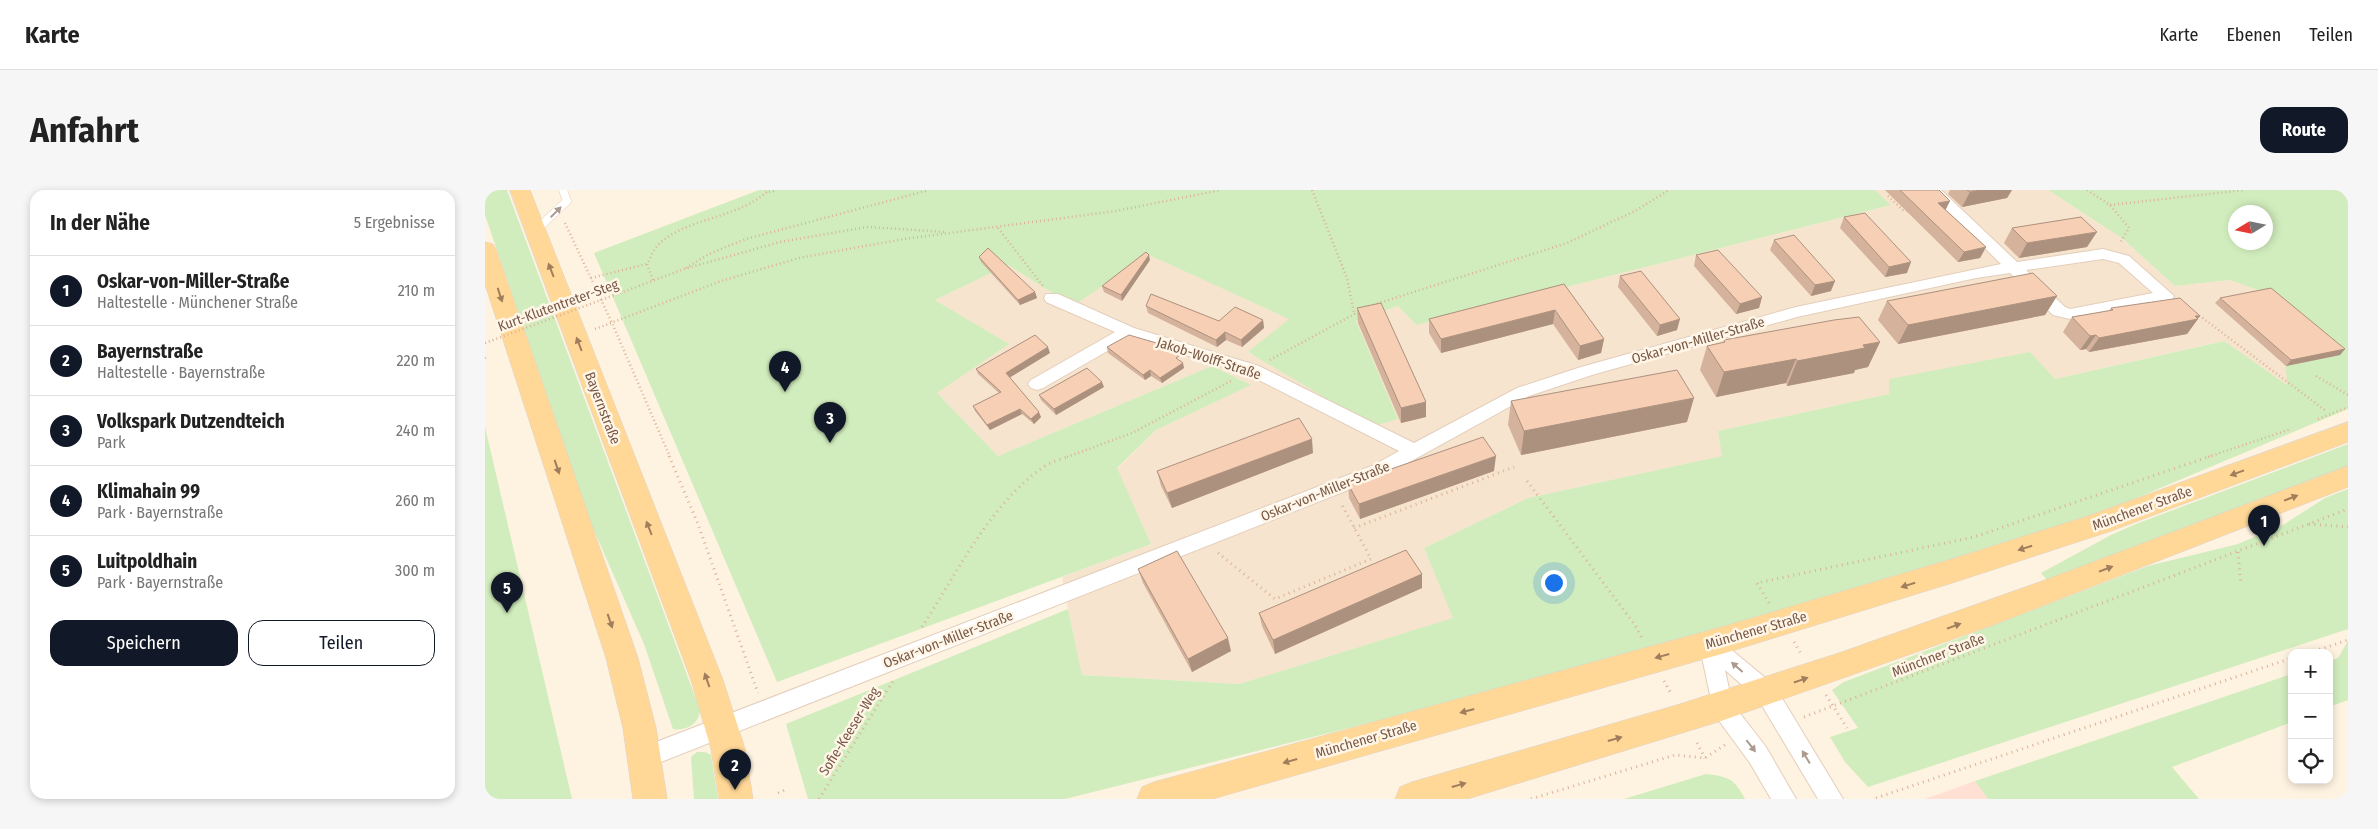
<!DOCTYPE html>
<html lang="de">
<head>
<meta charset="utf-8">
<style>
  body { margin:0; font-family:"Fira Sans Condensed",sans-serif; background:#f6f6f6; color:#222 }
  .controls { position:absolute; right:15px; bottom:15px; display:grid; overflow:hidden; border-radius:10px; box-shadow:0 2px 8px #0003 }
  .controls button { width:45px; height:45px; display:grid; place-items:center; padding:0; border:0; border-bottom:1px solid #e0e0e0; background:#fff; color:#222; font:25px sans-serif }
  .compass { position:absolute; left:1743px; top:15px; width:45px; height:45px; border-radius:50%; background:#fff; box-shadow:0 2px 8px #0003; rotate:260deg }
  .you { position:absolute; left:1068px; top:392px; width:18px; height:18px; margin:-12px; border:4px solid #fff; border-radius:50%; background:#1a73e8; box-shadow:0 0 0 8px #1a73e833 }
  .badge { display:grid; place-items:center; width:32px; height:32px; border-radius:50%; background:#111827; color:#fff; font-size:16px; font-weight:700 }
  .pin { position:absolute; translate:-50% -41px; filter:drop-shadow(0 1px 2px #0008) }
  .pin::after { content:''; position:absolute; top:26px; width:18px; height:15px; background:inherit; clip-path:polygon(0 0,100% 0,50% 100%) }
  .list { margin:0; padding:0; list-style:none }
  h2 { display:flex; justify-content:space-between; align-items:center; height:65px; margin:0; padding:0 20px; font-size:21px }
  h2 small { font-size:16px; font-weight:400; color:#767676 }
  .list li { display:grid; grid-template-columns:32px 1fr auto; gap:15px; align-items:center; box-sizing:border-box; height:70px; padding:0 20px; border-top:1px solid #e0e0e0 }
  .list b { display:block; font-size:19px; white-space:nowrap }
  .list p { margin:0; font-size:16px; white-space:nowrap; color:#767676 }
  .list em { font-size:16px; font-style:normal; color:#767676 }
  .actions { display:flex; gap:10px; padding:15px 20px }
  .actions a { flex:1; padding:11px 0; border:1px solid #111827; border-radius:15px; text-align:center; font-size:18px; color:#111827 }
  .actions .main { background:#111827; color:#fff }
  .icon { flex:none; width:28px; height:28px; fill:none; stroke:currentColor; stroke-width:2; stroke-linecap:round; stroke-linejoin:round }
  .map { position:relative; flex:none; width:1863px; height:609px; overflow:hidden; border-radius:15px }
  header { display:flex; align-items:center; gap:30px; box-sizing:border-box; height:70px; padding:0 25px; background:#fff; border-bottom:1px solid #e0e0e0 }
  header strong { font-size:24px }
  nav { display:flex; gap:28px; margin-inline-start:auto; font-size:18px }
  .intro { display:flex; align-items:center; justify-content:space-between; box-sizing:border-box; height:120px; padding:0 30px }
  h1 { margin:0; font-size:35px }
  .button { padding:12px 22px; border-radius:15px; background:#111827; color:#fff; font-size:18px; font-weight:700 }
  main { display:flex; gap:30px; padding:0 30px }
  aside { flex:1; background:#fff; border-radius:15px; box-shadow:0 2px 8px #0003 }
  .map>svg:first-child { display:block }
  .residential { fill:#f7e4ce }
  .commercial { fill:#ffe0d3 }
  .green { fill:#d1edbd; fill-rule:evenodd }
  .lines { fill:none; stroke-linecap:round; stroke-linejoin:round }
  .service-casing { stroke:#e3cebb; stroke-width:9 }
  .minor-casing { stroke:#e3cebb; stroke-width:2 }
  .primary-casing { stroke:#dcd3cf; stroke-width:1 }
  .path-far1 { stroke:#dbb298; stroke-width:2.5; stroke-dasharray:1 3; stroke-linecap:butt }
  .path { stroke:#dbb298; stroke-width:3; stroke-dasharray:1 4.5; stroke-linecap:butt }
  .service { stroke:#fff; stroke-width:8 }
  .minor { fill:#fff; fill-rule:evenodd }
  .primary { fill:#ffd796; fill-rule:evenodd }
  .path-bridge { stroke:#dbb298; stroke-width:2.5; stroke-dasharray:1 3; stroke-linecap:butt }
  .wall { fill:#d4b29c }
  .shaded-wall { fill:#ac917f }
  .building { fill:#f6cfb5; stroke:#ac917f }
  .oneway { fill:#ad9a8f }
  .oneway2 { fill:#a07d5d }
  .labels { text-anchor:middle; stroke-width:5; stroke-linejoin:round; paint-order:stroke }
  .street-label { font-size:14px; fill:#775745; stroke:#fff6e8 }
</style>
</head>
<body>
<header>
<strong>Karte</strong>
<nav><a>Karte</a><a>Ebenen</a><a>Teilen</a></nav>
</header>
<div class="intro"><h1>Anfahrt</h1><a class="button">Route</a></div>
<main>
<aside>
<h2>In der Nähe<small>5 Ergebnisse</small></h2>
<ul class="list">
<li><span class="badge">1</span><div><b>Oskar-von-Miller-Straße</b><p>Haltestelle · Münchener Straße</p></div><em>210 m</em></li>
<li><span class="badge">2</span><div><b>Bayernstraße</b><p>Haltestelle · Bayernstraße</p></div><em>220 m</em></li>
<li><span class="badge">3</span><div><b>Volkspark Dutzendteich</b><p>Park</p></div><em>240 m</em></li>
<li><span class="badge">4</span><div><b>Klimahain 99</b><p>Park · Bayernstraße</p></div><em>260 m</em></li>
<li><span class="badge">5</span><div><b>Luitpoldhain</b><p>Park · Bayernstraße</p></div><em>300 m</em></li>
</ul>
<div class="actions"><a class="main">Speichern</a><a>Teilen</a></div>
</aside>
<div class="map">
<svg width="1863" height="609" viewBox="0 0 1863 609">
  <rect width="100%" height="100%" fill="#fef2e0"/>
  <!-- residential -->
  <path class="residential" d="M1390,0H1563L1638,49L1690,96L1745,90L1781,103L1855,165L1802,195L1738,151L1570,189H1404V204L1233,241L1238,266L1043,308L939,358L969,428L754,494L596,485L577,387L666,354L632,279L671,240L765,195L727,176L513,266L452,203L523,154L450,110L523,75L588,116L664,65L805,129L763,163L913,229L871,131L913,116L931,135L1406,15Z"/>
  <!-- commercial -->
  <path class="commercial" d="M1490,591L1503,609H1440Z"/>
  <!-- green -->
  <path class="green" d="M0,0H22L215,520C214,534 202,541 188,539L159,454L104,329L0,25Z
    M274,0H1390L1406,15L931,135L913,116L871,131L913,229L888,236L763,162L804,129L664,65L588,116L523,75L450,110L524,154L452,203L513,266L727,176L766,195L671,240L632,278L666,354L292,492L109,63Z
    M1563,0H1863V219L1623,320L1502,360L1290,423L896,530L580,609H323L301,534L583,419L597,485L754,494L968,428L939,358L1043,308L1237,266L1233,241L1404,204V189L1545,162L1570,189L1739,151L1802,195L1801,176L1854,165L1781,103L1745,90L1690,96L1638,49ZM1750,22H1780V52H1750Z
    M0,237L87,609H0Z
    M1863,254V276L1562,390L1556,383L1626,345L1651,334Z
    M1863,299V439L1383,597L1360,572L1345,547L1373,538L1347,500L1359,492L1663,376L1753,354L1798,335L1840,308Z
    M1863,451V510L1844,517V471L1853,468Z
    M1807,484V532L1687,577L1714,609H1503L1490,591Z
    M212,562H220L226,565L233,609H209L206,567Z
    M1221,584C1244,587 1249,588 1260,609H1139Z"/>
  <g class="lines">
    <defs>
      <path id="service" d="M51,40L82,11L78,0"/>
      <path id="minor" d="M1441,0H1456L1532,72L1618,59L1644,66L1689,106L1687,110L1681,111L1585,129L1568,125L1525,83L1491,88L1312,127L1107,185L1044,206L901,285L161,578L153,575L150,567L153,559L889,275L914,261L762,184L645,148L558,198L552,200L546,198L543,194L546,190L630,142L561,112L559,108L561,104H573L649,138L774,176L929,253L1032,198L1096,177L1311,117L1516,74ZM1618,69L1634,73L1668,103L1585,119L1580,117L1541,80Z
        M1224,444L1231,447L1289,495L1358,609H1333L1273,509L1240,480L1247,513L1281,557L1311,609H1286L1265,573L1229,524L1214,453L1217,447Z"/>
      <path id="primary" d="M25,0H45L238,490L260,559L268,609H234L226,559L206,490Z
        M0,52L8,54L11,59L153,468L171,538L182,609H148L138,538L121,468L0,94Z
        M1863,232V252L1626,341L1467,393L1240,463L727,609H652L657,597L669,592L1240,436L1467,369L1606,325Z
        M1863,276V297L1511,434L1236,531L982,609H910L915,597L927,592L1192,515L1354,463L1563,389Z"/>
    </defs>
    <!-- service casing -->
    <use href="#service" class="service-casing"/>
    <!-- minor casing -->
    <use href="#minor" class="minor-casing"/>
    <!-- primary casing -->
    <use href="#primary" class="primary-casing"/>
    <!-- path-far1 -->
    <path class="path-far1" d="M827,0L862,88L869,123
      M1602,0L1625,15L1644,38L1635,53
      M284,2L292,0
      M1403,6L1419,21L1424,20
      M1625,15L1759,0
      M80,33L127,133L185,267
      M513,38L558,96
      M201,78L224,64L261,49L444,0
      M106,88L162,74
      M168,90L162,74C166,68 168,59 174,54C203,27 253,29 284,0
      M154,96L199,79L295,52L382,37L460,42
      M888,115L1082,53L1150,21L1184,0
      M1711,123L1841,221
      M110,139L236,91L314,68L419,49L631,21L736,0
      M0,168L3,166
      M785,170L875,121
      M1831,186L1863,205
      M1833,229L1863,217
      M582,267L647,243L746,191
      M1723,267L1806,239"/>
    <!-- path -->
    <path class="path" d="M184,266L213,334L273,503
      M1042,291L1150,435L1157,448
      M1824,334L1863,337
      M869,338L1029,277
      M1753,362L1756,394
      M733,363L790,409L886,369L856,313
      M1284,413L1272,393L1489,347L1726,266
      M437,437C472,383 506,312 560,276C568,271 577,269 585,266
      M1309,452L1316,464
      M1824,463L1863,450
      M1179,491L1187,505
      M1341,505L1362,538
      M1319,527L1863,319
      M1212,553L1220,568
      M293,603L302,599
      M1391,608L1807,468
      M334,609L408,491
      M1046,609L1190,565L1220,568L1240,555"/>
    <!-- service -->
    <use href="#service" class="service"/>
    <!-- minor -->
    <use href="#minor" class="minor"/>
    <!-- primary -->
    <use href="#primary" class="primary"/>
    <!-- path-bridge -->
    <path class="path-bridge" d="M0,153L154,96"/>
  </g>
  <!-- wall -->
  <path class="wall" d="M1400,0H1454L1460,20L1501,57L1495,68L1473,72Z
    M1465,0H1527L1522,8L1477,17L1463,4Z
    M1359,27L1422,83L1400,87L1355,38Z
    M1527,38L1602,57L1534,68L1519,53Z
    M1289,50L1346,101L1326,106L1285,60Z
    M1211,65L1277,107L1274,118L1251,124L1209,76Z
    M494,67L550,102L552,108L535,115L496,72Z
    M665,70L637,111L619,102L617,96Z
    M1135,86L1192,140L1172,146L1133,97Z
    M1079,94L1119,149L1116,163L1093,170L1068,134L956,163L944,143V129Z
    M1572,106L1560,125L1413,154L1393,130L1402,111Z
    M1735,108L1860,159L1855,165L1801,176L1730,113Z
    M661,116L734,131L778,130L779,138L757,157L741,150L732,157L663,123Z
    M872,118L941,212V227L916,233L873,133Z
    M1626,118L1715,126L1702,144L1604,162L1601,159L1595,160L1578,142L1587,127L1624,121Z
    M1239,150L1395,152L1383,177L1370,180L1369,183L1302,196L1301,193L1231,207L1215,180L1222,156L1238,153Z
    M622,157L696,171L699,178L677,193L666,186L660,190L623,163Z
    M565,163L525,187L556,227L549,234L537,224L505,240L490,221L488,216L514,203L493,184L491,179Z
    M619,197L571,225L556,210L554,205Z
    M1026,211L1202,232L1036,265L1023,235Z
    M828,263L687,318L676,296L672,281Z
    M1009,281L875,329L864,308L863,294Z
    M653,379L746,461L707,482L658,393Z
    M937,384V398L790,464L777,436L774,423Z"/>
  <!-- shaded-wall -->
  <path class="shaded-wall" d="M1496,0H1527L1522,8L1477,17L1485,2Z
    M1465,11L1460,21L1453,13Z
    M1612,42L1602,57L1534,68L1542,53Z
    M1501,57L1495,68L1473,72L1479,62Z
    M664,65L665,70L637,111L636,105Z
    M1426,72L1422,83L1400,87L1404,77Z
    M1350,91L1346,101L1326,106L1330,95Z
    M550,102L552,108L535,115L533,110Z
    M1572,106L1560,125L1413,154L1423,135Z
    M1277,107L1274,118L1251,124L1255,114Z
    M1070,120L1068,134L956,163V149Z
    M1710,126H1715L1711,130L1713,129L1702,144L1604,162L1614,148Z
    M1195,129L1192,140L1172,146L1175,135Z
    M778,130L779,138L757,157L756,150Z
    M740,142L741,150L732,157L731,150Z
    M1611,145L1601,159L1595,160L1605,146Z
    M1119,149L1116,163L1093,170L1095,156Z
    M1395,152L1383,177L1370,180L1369,183L1302,196L1312,171L1378,155Z
    M563,157L565,163L524,188L521,183Z
    M1860,159L1855,165L1801,176L1806,170Z
    M1311,169L1301,193L1231,207L1239,182Z
    M698,173L699,178L677,193L675,188Z
    M665,180L666,186L660,190L658,185Z
    M617,192L619,197L571,225L569,219Z
    M1209,208L1202,232L1036,265L1039,241Z
    M941,212V227L916,233V218Z
    M535,219L537,224L505,240L502,235Z
    M554,222L556,227L549,234L546,229Z
    M827,249L828,263L687,318L682,303Z
    M1011,266L1009,281L875,329L874,314Z
    M937,384V398L790,464L788,450Z
    M743,448L746,461L707,482L703,469Z"/>
  <!-- building -->
  <path class="building" d="M1415,0H1454L1465,11L1453,13L1501,57L1479,62Z
    M1482,0H1496L1485,2Z
    M1380,23L1426,72L1404,77L1359,27Z
    M1596,27L1612,42L1542,53L1527,38Z
    M1309,45L1350,91L1330,95L1289,50Z
    M503,58L550,102L533,110L494,67Z
    M1233,60L1277,107L1255,114L1211,65Z
    M661,62L664,65L636,105L617,96Z
    M1156,81L1195,129L1175,135L1135,86Z
    M1548,83L1572,106L1423,135L1402,111Z
    M1079,94L1119,149L1095,156L1070,120L956,149L944,129Z
    M1786,98L1860,159L1806,170L1735,108Z
    M666,104L734,131L750,117L778,130L756,150L740,142L731,150L661,116Z
    M1695,108L1715,126H1710L1713,129L1614,148L1611,145L1605,146L1587,127L1628,120L1626,118Z
    M896,113L941,212L916,218L872,118Z
    M1374,127L1395,152L1378,155L1380,158L1312,171L1311,169L1239,182L1222,156L1240,152L1239,150L1349,130Z
    M550,145L563,157L521,183L554,222L546,229L535,219L502,235L488,216L516,202L491,179Z
    M644,145L682,156L694,166L691,168L698,173L675,188L665,180L658,185L622,157Z
    M602,178L617,192L569,219L554,205Z
    M1192,180L1209,208L1039,241L1026,211Z
    M814,228L827,249L682,303L672,281Z
    M998,247L1011,266L874,314L863,294Z
    M921,360L937,384L788,450L774,423Z
    M692,361L743,448L703,469L653,379Z"/>
  <!-- one-way arrows -->
  <defs><path id="oneway-solid" d="M-6-.8H1V-3.2L6.5 0L1 3.2V.8H-6Z" transform="scale(1.25)"/></defs>
  <g class="oneway">
    <use href="#oneway-solid" transform="translate(71 22) rotate(-45)"/>
    <use href="#oneway-solid" transform="translate(1252 477) rotate(-139)"/>
    <use href="#oneway-solid" transform="translate(1266 556) rotate(52)"/>
    <use href="#oneway-solid" transform="translate(1321 567) rotate(-121)"/>
  </g>
  <g class="oneway2">
    <use href="#oneway-solid" transform="translate(66 80) rotate(-111)"/>
    <use href="#oneway-solid" transform="translate(15 105) rotate(72)"/>
    <use href="#oneway-solid" transform="translate(94 154) rotate(-111)"/>
    <use href="#oneway-solid" transform="translate(72 277) rotate(71)"/>
    <use href="#oneway-solid" transform="translate(1752 283) rotate(160)"/>
    <use href="#oneway-solid" transform="translate(1806 308) rotate(-21)"/>
    <use href="#oneway-solid" transform="translate(164 338) rotate(-111)"/>
    <use href="#oneway-solid" transform="translate(1540 358) rotate(162)"/>
    <use href="#oneway-solid" transform="translate(1621 379) rotate(-21)"/>
    <use href="#oneway-solid" transform="translate(1423 395) rotate(163)"/>
    <use href="#oneway-solid" transform="translate(125 431) rotate(71)"/>
    <use href="#oneway-solid" transform="translate(1469 436) rotate(-20)"/>
    <use href="#oneway-solid" transform="translate(1177 466) rotate(164)"/>
    <use href="#oneway-solid" transform="translate(222 490) rotate(-109)"/>
    <use href="#oneway-solid" transform="translate(1316 490) rotate(-19)"/>
    <use href="#oneway-solid" transform="translate(982 521) rotate(165)"/>
    <use href="#oneway-solid" transform="translate(1130 549) rotate(-16)"/>
    <use href="#oneway-solid" transform="translate(805 571) rotate(164)"/>
    <use href="#oneway-solid" transform="translate(974 595) rotate(-16)"/>
  </g>
  <g class="labels">
    <!-- street labels -->
    <g class="street-label">
      <text transform="translate(73 115) rotate(-20)" y="5">Kurt-Klutentreter-Steg</text>
      <text transform="translate(1213 150) rotate(-16)" y="5">Oskar-von-Miller-Straße</text>
      <text transform="translate(724 168) rotate(18)" y="5">Jakob-Wolff-Straße</text>
      <text transform="translate(118 218) rotate(69)" y="5">Bayernstraße</text>
      <text transform="translate(840 301) rotate(-22)" y="5">Oskar-von-Miller-Straße</text>
      <text transform="translate(1657 318) rotate(-20)" y="5">Münchener Straße</text>
      <text transform="translate(1271 440) rotate(-16)" y="5">Münchener Straße</text>
      <text transform="translate(463 449) rotate(-21)" y="5">Oskar-von-Miller-Straße</text>
      <text transform="translate(1453 465) rotate(-21)" y="5">Münchner Straße</text>
      <text transform="translate(364 541) rotate(-58)" y="5">Sofie-Keeser-Weg</text>
      <text transform="translate(881 549) rotate(-16)" y="5">Münchener Straße</text>
    </g>
  </g>
</svg>
<div class="controls">
<button>+</button>
<button>−</button>
<button><svg class="icon" aria-label="locate" viewBox="0 0 24 24"><circle cx="12" cy="12" r="6"/><path d="M12 2v4M12 18v4M2 12h4M18 12h4"/></svg></button>
</div>
<svg class="compass" viewBox="-18 -18 36 36"><path d="M0-13l5 13h-10z" fill="#e53935"/><path d="M0 13l5-13h-10z" fill="#767676"/></svg>
<div class="you"></div>
<div class="pin badge" style="left:1779px;top:356px">1</div>
<div class="pin badge" style="left:250px;top:600px">2</div>
<div class="pin badge" style="left:345px;top:253px">3</div>
<div class="pin badge" style="left:300px;top:202px">4</div>
<div class="pin badge" style="left:22px;top:423px">5</div>
</div>
</main>
</body>
</html>
